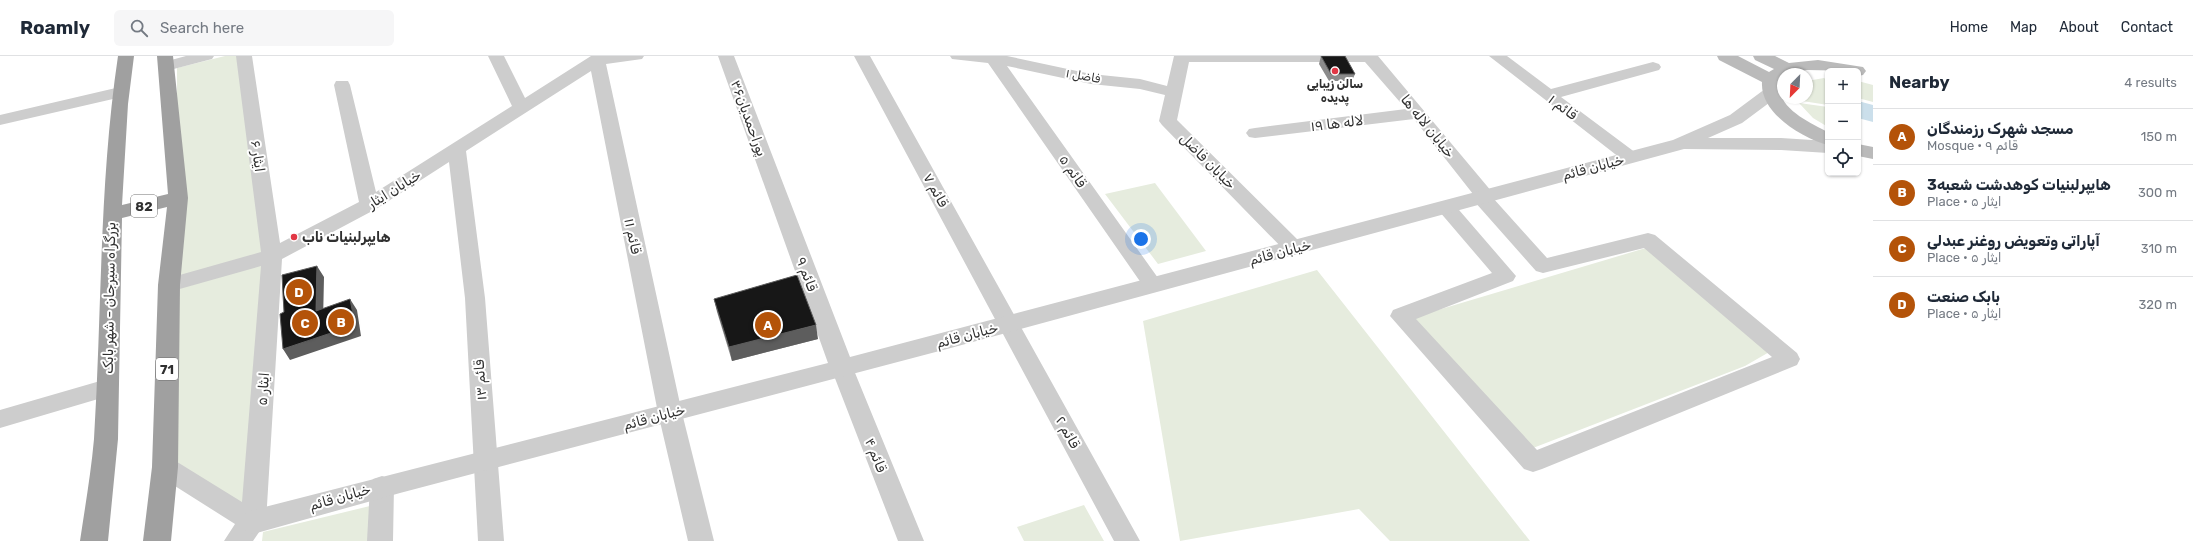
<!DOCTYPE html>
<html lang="en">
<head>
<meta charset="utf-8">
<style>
  body { margin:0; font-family:Rubik,"Noto Naskh Arabic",sans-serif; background:#f6f6f7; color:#1f2937 }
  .controls { position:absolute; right:12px; top:12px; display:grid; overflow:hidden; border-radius:6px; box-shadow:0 1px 3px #0004 }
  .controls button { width:36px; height:36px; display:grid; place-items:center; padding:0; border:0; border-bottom:1px solid #e0e1e3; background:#fff; color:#1f2937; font:20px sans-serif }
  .compass { position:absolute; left:1777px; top:12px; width:36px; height:36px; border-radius:50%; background:#fff; box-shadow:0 1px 3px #0004; rotate:204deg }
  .you { position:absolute; left:1141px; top:183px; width:14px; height:14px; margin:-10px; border:3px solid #fff; border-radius:50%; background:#1a73e8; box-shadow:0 0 0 6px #1a73e833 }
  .badge { display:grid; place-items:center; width:26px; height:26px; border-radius:50%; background:#b45309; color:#fff; font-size:13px; font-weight:700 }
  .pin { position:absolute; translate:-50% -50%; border:2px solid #fff; box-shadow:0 1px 4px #0006 }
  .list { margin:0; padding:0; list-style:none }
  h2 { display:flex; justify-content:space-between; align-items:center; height:52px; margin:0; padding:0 16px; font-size:17px }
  h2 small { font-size:13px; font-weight:400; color:#747a83 }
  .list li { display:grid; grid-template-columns:26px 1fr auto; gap:12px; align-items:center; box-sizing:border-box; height:56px; padding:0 16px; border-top:1px solid #e0e1e3 }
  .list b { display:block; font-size:15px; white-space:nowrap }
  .list p { margin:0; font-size:13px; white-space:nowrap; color:#747a83 }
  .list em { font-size:13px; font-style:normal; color:#747a83 }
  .icon { flex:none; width:22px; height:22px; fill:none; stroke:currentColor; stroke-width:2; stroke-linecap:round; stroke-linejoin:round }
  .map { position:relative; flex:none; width:1873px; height:485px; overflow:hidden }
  header { display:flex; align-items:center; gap:24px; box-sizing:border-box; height:56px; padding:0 20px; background:#fff; border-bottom:1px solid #e0e1e3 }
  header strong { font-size:19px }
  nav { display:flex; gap:22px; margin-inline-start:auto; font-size:14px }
  .search { width:280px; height:36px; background:#f6f6f7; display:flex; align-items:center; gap:10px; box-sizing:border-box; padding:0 14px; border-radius:6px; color:#747a83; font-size:15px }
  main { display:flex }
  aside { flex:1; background:#fff }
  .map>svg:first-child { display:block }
  .green { fill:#e6ecde }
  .water { fill:#cbdfeb }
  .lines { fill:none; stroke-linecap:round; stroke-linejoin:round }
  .minor { fill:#cdcdcd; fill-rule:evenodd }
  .tertiary { fill:#cdcdcd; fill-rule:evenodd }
  .secondary { fill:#bababa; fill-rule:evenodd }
  .trunk { fill:#a0a0a0; fill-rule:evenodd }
  .wall { fill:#8b8b8b }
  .shaded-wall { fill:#5d5d5d }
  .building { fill:#171717; stroke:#5d5d5d }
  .poi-dot { fill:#e13745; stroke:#fff; stroke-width:1.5 }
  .labels { text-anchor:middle; stroke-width:4; stroke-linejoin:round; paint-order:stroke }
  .far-street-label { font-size:12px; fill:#303030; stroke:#fff }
  .far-poi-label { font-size:12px; font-weight:bold; fill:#303030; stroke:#fff }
  .shield { fill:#fff; stroke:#6e6e6e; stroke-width:1 }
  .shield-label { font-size:13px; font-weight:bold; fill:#303030 }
  .street-label { font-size:14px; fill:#303030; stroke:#fff }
  .poi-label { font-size:14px; font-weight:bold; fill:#303030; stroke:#fff; text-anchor:start }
</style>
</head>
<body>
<header>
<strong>Roamly</strong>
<div class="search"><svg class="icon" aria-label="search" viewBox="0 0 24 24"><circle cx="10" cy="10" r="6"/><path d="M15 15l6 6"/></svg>Search here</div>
<nav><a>Home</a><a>Map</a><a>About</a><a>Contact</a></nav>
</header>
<main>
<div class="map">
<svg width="1873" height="485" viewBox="0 0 1873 485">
  <rect width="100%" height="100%" fill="#fff"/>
  <!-- green -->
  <path class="green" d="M225,0H238L263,197L177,222V12Z
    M1824,22L1828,25V49L1796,44V42H1807V25Z
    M1858,25L1873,29V46L1858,42Z
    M1799,47L1828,51V71L1813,62Z
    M1155,127L1206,195L1158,208L1105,138Z
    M1649,191L1771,295L1745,310L1533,392L1411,262Z
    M266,205L243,451L173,407L179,230Z
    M1317,214L1530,485H1390L1359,453L1180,485L1143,265Z
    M374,449L372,485H262L263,476Z
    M1084,449L1104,485H1024L1017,471Z"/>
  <!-- water -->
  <path class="water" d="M1858,45L1873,49V66L1858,62Z"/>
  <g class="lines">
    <!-- minor -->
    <path class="minor" d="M186,0H214L212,3L166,15L160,13L158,10L160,7Z
      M236,0H252L280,187L359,146L334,29L336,25H348L350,29L376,136L512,50L488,0H504L525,42L591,0H644L642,3L606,8L682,357L714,485H688L658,357L591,15L466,95L485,242L504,485H478L465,242L449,106L376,153L282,203L266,466L253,485H224L235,468L156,418L153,411L156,404L165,401L174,404L242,446L261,210L169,236L162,234L159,229L162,224L261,196Z
      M854,0H870L1140,485H1114Z
      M950,0H1007L1091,18L1140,23L1167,30L1174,0H1378L1492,136L1494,140L1493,142L1547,202L1648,177L1655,179L1797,297L1800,303L1797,309L1542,413L1533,416L1524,413L1390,260L1393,254L1492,217L1439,155L1436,151L1439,147L1446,145L1453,147L1516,220L1513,225L1416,263L1537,394L1772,301L1644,192L1543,217L1536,215L1474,145L1472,141L1473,138L1414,63L1255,82L1249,81L1246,77L1249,73L1255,72L1406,53L1365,6H1189L1177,64L1301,187L1304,192L1301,197L1294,199L1287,197L1162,69L1159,65L1165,39L1140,33L1091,28L1007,10L1163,229L1160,234L1153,236L1146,234L988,7L952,3Z
      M1489,0H1507L1551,33L1653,6L1659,8L1661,11L1659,14L1561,41L1636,97L1639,101L1636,105L1630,107L1624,105Z
      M120,31L126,32L128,36L126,40L0,69V59Z
      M842,303L850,306L853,312L924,485H898L831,312L834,306Z
      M107,323L115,326L118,332L115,338L0,372V354Z
      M382,420L391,423L394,430L393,485H367L370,430L373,423Z"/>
    <!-- tertiary -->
    <path class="tertiary" d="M718,0H734L850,301L1673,84L1730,59L1765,33L1771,32L1777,33L1780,37L1777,41L1742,67L1708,82H1781L1828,85V97L1781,94L1684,93L947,293L400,437L253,478L244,474L240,466L244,458L253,454L828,307Z"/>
    <!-- secondary -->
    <path class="secondary" d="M1717,0H1738L1769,16L1774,13L1755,4L1753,0H1775L1789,7L1818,4L1863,11L1866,15L1863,19L1858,20V15L1807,14L1783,18C1783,25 1778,28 1780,36C1784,55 1812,68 1828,76V89C1802,82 1760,57 1762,26L1719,4Z
      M1858,88L1873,91V103L1858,100Z"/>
    <!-- trunk -->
    <path class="trunk" d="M118,0H134L128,48L122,149L168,138L157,0H173L188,142L180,229L178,411L171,485H143L152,411L158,229L167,151L122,162L118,383L108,485H80C85,451 91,417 94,383C102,254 99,128 118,0Z"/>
  </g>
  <!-- wall -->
  <path class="wall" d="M1321,0L1355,18L1352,25H1329L1319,8Z
    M714,243L818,283L732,305L717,256Z"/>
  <!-- shaded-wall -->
  <path class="shaded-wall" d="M317,210L324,221L323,266L316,255Z
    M350,243L357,254L361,280L290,304L283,293Z
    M816,269L818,283L732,305L729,291Z"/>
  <!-- building -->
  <path class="building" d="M1321,0H1345L1355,18H1331Z
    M317,210L316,255L350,243L355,269L283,293L280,258L284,256L282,219Z
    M797,219L816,269L729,291L714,243Z"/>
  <!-- markers -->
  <g class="poi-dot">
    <circle cx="1335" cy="15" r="4"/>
    <circle cx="294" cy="181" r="4"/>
  </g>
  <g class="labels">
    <!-- far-street labels -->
    <g class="far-street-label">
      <text transform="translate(1083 20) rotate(10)" y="4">فاضل ۱</text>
    </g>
    <!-- far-poi labels -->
    <g class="far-poi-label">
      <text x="1335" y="32">سالن زیبایی<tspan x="1335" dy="14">پدیده</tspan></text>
    </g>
    <!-- shield labels -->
    <g class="shield">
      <rect x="131" y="139" width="26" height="22" rx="3"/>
      <rect x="156" y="302" width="22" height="22" rx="3"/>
    </g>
    <g class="shield-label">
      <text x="144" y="155">82</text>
      <text x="167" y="318">71</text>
    </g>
    <!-- street labels -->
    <g class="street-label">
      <text transform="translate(1563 51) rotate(37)" y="5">قائم ۱</text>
      <text transform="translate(749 62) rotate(70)" y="5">پوراحمدیان۳۶</text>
      <text transform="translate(1337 67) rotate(-7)" y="5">لاله ها ۱۹</text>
      <text transform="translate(1428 70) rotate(51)" y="5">خیابان لاله ها</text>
      <text transform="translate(258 100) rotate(82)" y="5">ایثار ۶</text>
      <text transform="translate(1208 105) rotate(45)" y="5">خیابان فاضل</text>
      <text transform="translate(1593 111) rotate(-15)" y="5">خیابان قائم</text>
      <text transform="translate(1073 115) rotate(55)" y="5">قائم ۵</text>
      <text transform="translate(394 133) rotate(-32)" y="5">خیابان ایثار</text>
      <text transform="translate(936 134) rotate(61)" y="5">قائم ۷</text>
      <text transform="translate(633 180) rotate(78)" y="5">قائم ۱۱</text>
      <text transform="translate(1280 196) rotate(-15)" y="5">خیابان قائم</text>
      <text transform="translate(807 218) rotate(69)" y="5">قائم ۹</text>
      <text transform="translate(109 242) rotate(-89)" y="5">بزرگراه سیرجان - شهر بابک</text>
      <text transform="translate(967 279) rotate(-15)" y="5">خیابان قائم</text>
      <text transform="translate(480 324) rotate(-94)" y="5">قائم ۱۳</text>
      <text transform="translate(263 333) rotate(-86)" y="5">ایثار ۵</text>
      <text transform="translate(654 361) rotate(-15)" y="5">خیابان قائم</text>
      <text transform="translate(1068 376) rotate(61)" y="5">قائم ۲</text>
      <text transform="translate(876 399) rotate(68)" y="5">قائم ۴</text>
      <text transform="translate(340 441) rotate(-16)" y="5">خیابان قائم</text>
    </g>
    <!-- poi labels -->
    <g class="poi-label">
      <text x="302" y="186">هایپرلبنیات ناب</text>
    </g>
  </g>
</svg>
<div class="controls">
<button>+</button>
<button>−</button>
<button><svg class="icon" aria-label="locate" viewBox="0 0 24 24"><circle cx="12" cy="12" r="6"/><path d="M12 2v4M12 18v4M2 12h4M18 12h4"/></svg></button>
</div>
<svg class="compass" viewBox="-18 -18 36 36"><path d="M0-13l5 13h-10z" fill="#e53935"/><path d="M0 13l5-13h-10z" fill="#747a83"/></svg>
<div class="you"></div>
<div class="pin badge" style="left:768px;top:269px">A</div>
<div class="pin badge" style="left:341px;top:266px">B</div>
<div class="pin badge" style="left:305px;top:267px">C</div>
<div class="pin badge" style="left:299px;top:236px">D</div>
</div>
<aside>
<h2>Nearby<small>4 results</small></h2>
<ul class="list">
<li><span class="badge">A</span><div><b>مسجد شهرک رزمندگان</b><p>Mosque · قائم ۹</p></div><em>150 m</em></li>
<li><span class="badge">B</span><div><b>هایپرلبنیات کوهدشت شعبه3</b><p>Place · ایثار ۵</p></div><em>300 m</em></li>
<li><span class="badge">C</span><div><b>آپاراتی وتعویض روغنر عبدلی</b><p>Place · ایثار ۵</p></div><em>310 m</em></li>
<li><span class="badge">D</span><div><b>بابک صنعت</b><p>Place · ایثار ۵</p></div><em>320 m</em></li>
</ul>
</aside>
</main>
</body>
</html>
